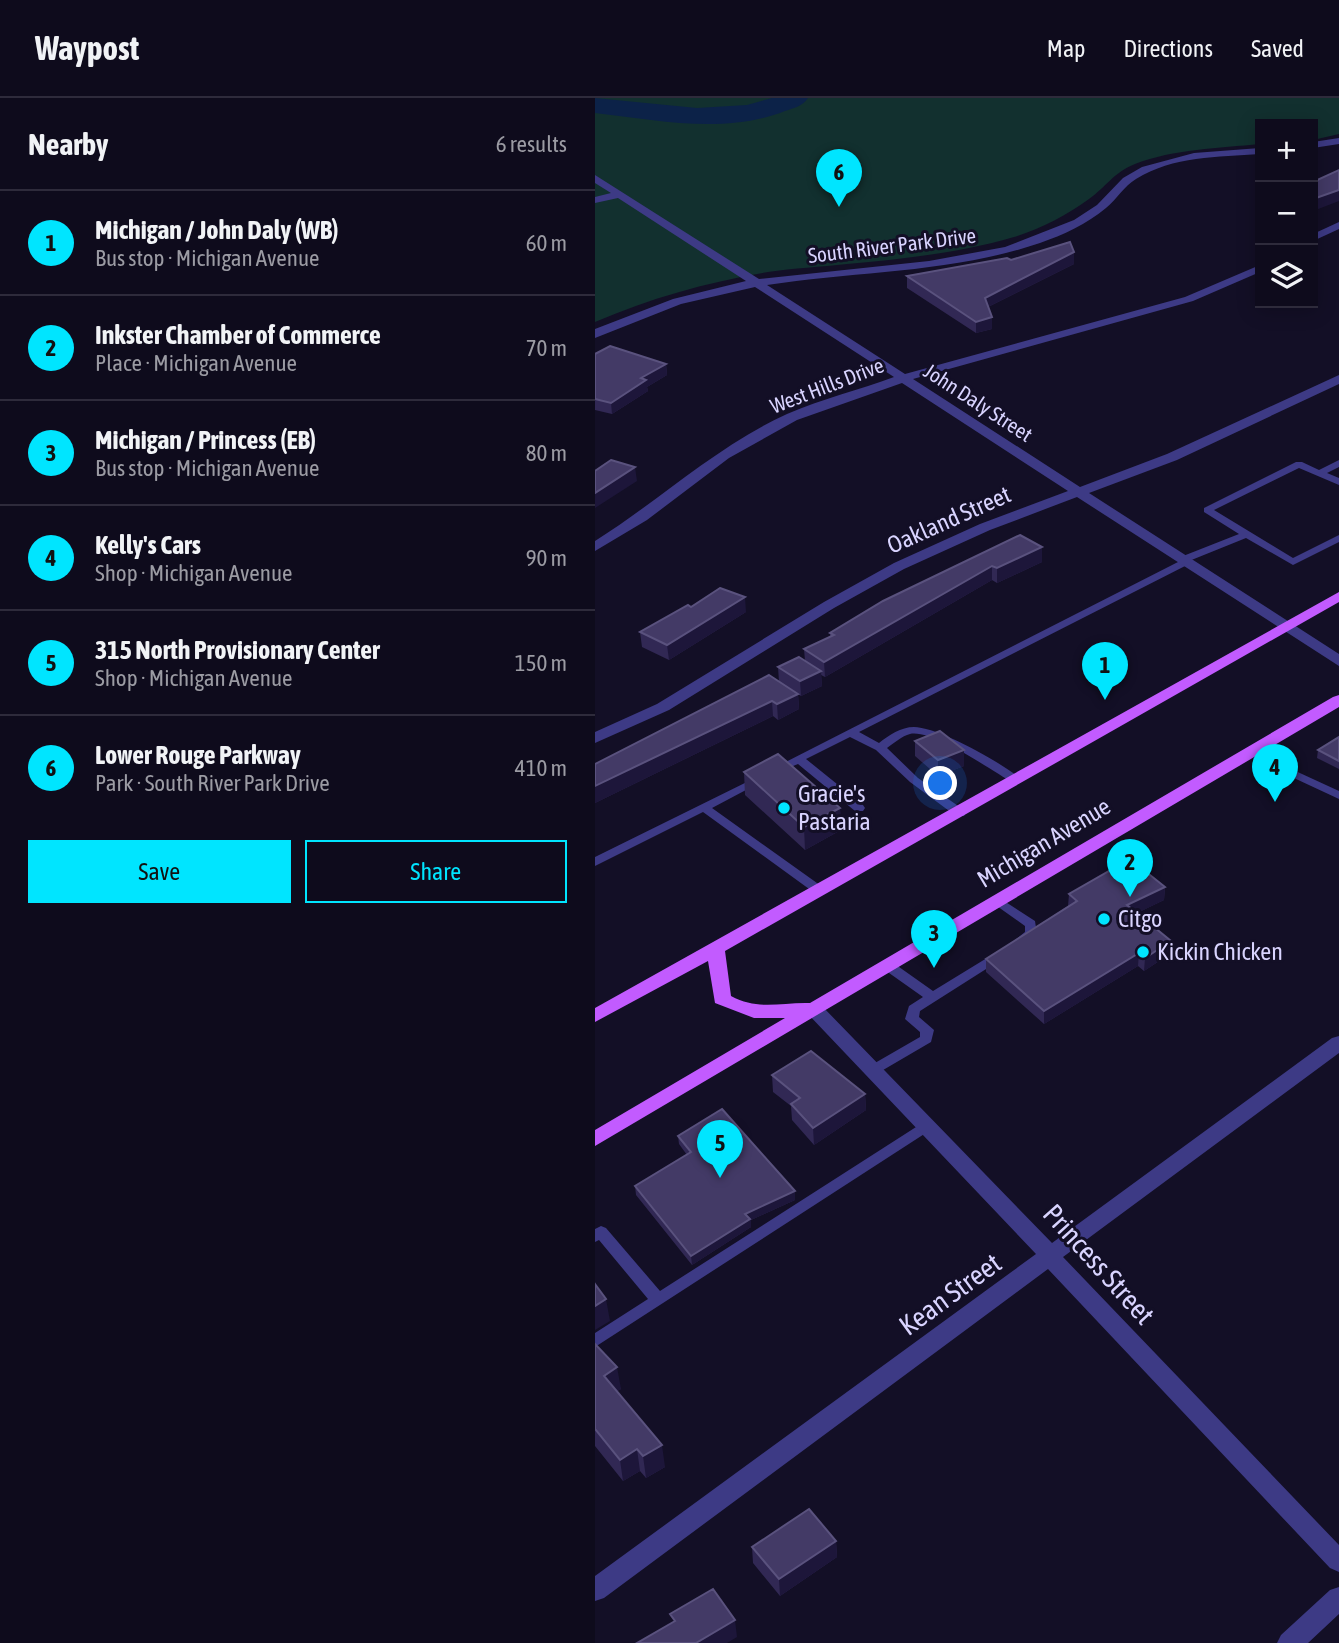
<!DOCTYPE html>
<html lang="en">
<head>
<meta charset="utf-8">
<style>
  body { margin:0; font-family:"Asap Condensed",sans-serif; background:#171425; color:#f1f3f6 }
  .controls { position:absolute; right:21px; top:21px; display:grid; overflow:hidden; border-radius:0px; box-shadow:0 4px 18px #0003 }
  .controls button { width:63px; height:63px; display:grid; place-items:center; padding:0; border:0; border-bottom:2px solid #2e2b3b; background:#0e0b1c; color:#f1f3f6; font:35px sans-serif }
  .you { position:absolute; left:346px; top:686px; width:24px; height:24px; margin:-18px; border:5px solid #fff; border-radius:50%; background:#1a73e8; box-shadow:0 0 0 10px #1a73e833 }
  .badge { display:grid; place-items:center; width:46px; height:46px; border-radius:50%; background:#00e5ff; color:#111; font-size:23px; font-weight:700 }
  .pin { position:absolute; translate:-50% -58px; filter:drop-shadow(0 2px 4px #0008) }
  .pin::after { content:''; position:absolute; top:37px; width:24px; height:21px; background:inherit; clip-path:polygon(0 0,100% 0,50% 100%) }
  .list { margin:0; padding:0; list-style:none }
  h2 { display:flex; justify-content:space-between; align-items:center; height:91px; margin:0; padding:0 28px; font-size:30px }
  h2 small { font-size:23px; font-weight:400; color:#9b9ba3 }
  .list li { display:grid; grid-template-columns:46px 1fr auto; gap:21px; align-items:center; box-sizing:border-box; height:105px; padding:0 28px; border-top:2px solid #2e2b3b }
  .list b { display:block; font-size:26px; white-space:nowrap }
  .list p { margin:0; font-size:23px; white-space:nowrap; color:#9b9ba3 }
  .list em { font-size:23px; font-style:normal; color:#9b9ba3 }
  .actions { display:flex; gap:14px; padding:21px 28px }
  .actions a { flex:1; padding:16px 0; border:2px solid #00e5ff; border-radius:0px; text-align:center; font-size:24px; color:#00e5ff }
  .actions .main { background:#00e5ff; color:#111 }
  .icon { flex:none; width:38px; height:38px; fill:none; stroke:currentColor; stroke-width:2; stroke-linecap:round; stroke-linejoin:round }
  .map { position:relative; flex:none; width:744px; height:1545px; overflow:hidden }
  header { display:flex; align-items:center; gap:42px; box-sizing:border-box; height:98px; padding:0 35px; background:#0e0b1c; border-bottom:2px solid #2e2b3b }
  header strong { font-size:33px }
  nav { display:flex; gap:38px; margin-inline-start:auto; font-size:24px }
  main { display:flex }
  aside { flex:1; background:#0e0b1c }
  .map>svg:first-child { display:block }
  .green { fill:#12302f }
  .lines { fill:none; stroke-linecap:round; stroke-linejoin:round }
  .river { fill:#0c2248; fill-rule:evenodd }
  .lane { fill:#3d3a85; fill-rule:evenodd }
  .street { fill:#3d3a85; fill-rule:evenodd }
  .primary { fill:#c25bff; fill-rule:evenodd }
  .wall { fill:#312854 }
  .shaded-wall { fill:#1d163a }
  .building { fill:#433a66; stroke:#5a527e; stroke-width:2 }
  .poi-dot { fill:#00e5ff; stroke:#130f26; stroke-width:2.5 }
  .labels { text-anchor:middle; stroke-width:6; stroke-linejoin:round; paint-order:stroke }
  .far-street-label { font-size:21px; fill:#d9d4ff; stroke:#130f26 }
  .street-label { font-size:24px; fill:#d9d4ff; stroke:#130f26 }
  .poi-label { font-size:24px; fill:#d9d4ff; stroke:#130f26; text-anchor:start }
  .near-street-label { font-size:28px; fill:#d9d4ff; stroke:#130f26 }
</style>
</head>
<body>
<header>
<strong>Waypost</strong>
<nav><a>Map</a><a>Directions</a><a>Saved</a></nav>
</header>
<main>
<aside>
<h2>Nearby<small>6 results</small></h2>
<ul class="list">
<li><span class="badge">1</span><div><b>Michigan / John Daly (WB)</b><p>Bus stop · Michigan Avenue</p></div><em>60 m</em></li>
<li><span class="badge">2</span><div><b>Inkster Chamber of Commerce</b><p>Place · Michigan Avenue</p></div><em>70 m</em></li>
<li><span class="badge">3</span><div><b>Michigan / Princess (EB)</b><p>Bus stop · Michigan Avenue</p></div><em>80 m</em></li>
<li><span class="badge">4</span><div><b>Kelly's Cars</b><p>Shop · Michigan Avenue</p></div><em>90 m</em></li>
<li><span class="badge">5</span><div><b>315 North Provisionary Center</b><p>Shop · Michigan Avenue</p></div><em>150 m</em></li>
<li><span class="badge">6</span><div><b>Lower Rouge Parkway</b><p>Park · South River Park Drive</p></div><em>410 m</em></li>
</ul>
<div class="actions"><a class="main">Save</a><a>Share</a></div>
</aside>
<div class="map">
<svg width="744" height="1545" viewBox="0 0 744 1545">
  <rect width="100%" height="100%" fill="#130f26"/>
  <!-- green -->
  <path class="green" d="M0,0H744V36L718,42V26H665V46C624,50 579,51 540,66C518,75 511,89 494,101C472,117 446,131 419,139C364,155 308,161 252,166C226,169 198,170 173,174C113,184 55,200 0,224Z"/>
  <g class="lines">
    <!-- river -->
    <path class="river" d="M0,0L102,10L152,7L177,0H213C208,8 199,10 190,13C130,37 62,22 0,15Z"/>
    <!-- lane -->
    <path class="lane" d="M744,362V369L732,375L744,380V387L704,370L619,412L698,460L744,437V444L698,467L651,440L594,463V466L264,634L284,645C294,637 306,629 319,629C343,629 410,666 428,683L422,686L418,685C398,673 337,631 315,636C307,638 299,645 292,650L323,680L369,712L371,715L369,718H361L315,684L281,652L255,639L211,661L268,707L270,710L268,713H260L203,666L181,675L175,672L583,464V460L644,436L609,414V410L701,364H707L724,372Z
      M658,649L694,670L744,693V701L686,674L654,654L652,652Z
      M162,679L168,682L166,684L117,710L229,790L231,793L229,796H221L108,714L0,768V759Z
      M403,799L440,823L442,836C438,842 429,847 421,845L420,842L430,834V828L399,806L397,803Z
      M405,852L411,856L410,859L325,913L324,919L339,932L336,944L283,975H273L271,972L273,969L325,939V934L310,921L314,908L328,899L287,870L286,867L287,864H297L338,893Z
      M332,1022L337,1023L339,1027L337,1031L0,1249V1235L53,1201L4,1142L0,1144V1131L6,1128L11,1130L65,1193Z"/>
    <!-- street -->
    <path class="street" d="M744,40V46L718,50V44Z
      M665,50V56C623,59 578,58 541,81C529,88 522,101 511,110C492,126 468,137 445,145C357,175 263,173 172,187L310,276L590,199L665,167V174L598,203L318,281L485,389L572,356L744,277V286L582,362L494,395L744,556V568L482,399L395,432L309,471L239,510L74,612L0,645V634L62,606L229,504L299,465L385,426L473,393L307,285L202,322L134,360L52,422L0,453V443C65,402 122,348 192,316C226,301 264,292 299,279L160,189L86,206L0,240V231L78,201L151,183L23,100L0,105V99L16,95L0,85V77L164,181L334,163L410,149L479,122L502,107L528,80L547,69L599,55Z
      M744,124V131L718,143V136Z
      M219,905L226,907L457,1145L737,940L744,938V955L468,1159L744,1447V1474L735,1470L453,1171L9,1500L0,1503V1478L441,1156L212,915L210,911L212,907Z
      M744,1489V1516L713,1545H682L686,1537L735,1492Z"/>
    <!-- primary -->
    <path class="primary" d="M744,494V504L130,853L136,898C164,913 186,904 215,905L738,599L744,597V609L0,1048V1032L190,920H159L120,905L113,863L0,924V910Z"/>
  </g>
  <!-- wall -->
  <path class="wall" d="M416,162L479,166L393,209L397,231L381,235L312,190V178Z
    M0,256L71,266L72,277L52,289L53,293L17,316L0,312Z
    M425,437L447,464L402,485L397,482L230,579L226,577L227,588L206,598L203,596L204,611L183,622L178,618L0,705V666L184,584L183,569L210,563L209,551L235,539V535Z
    M151,514L74,562L47,549L45,534Z
    M744,639V671L722,660L723,652Z
    M320,643L369,668L343,678L320,658Z
    M149,674L245,710L246,732L210,752L150,697Z
    M570,789L569,802L542,815L576,843L575,856L549,873L543,868L449,926L391,874V861L473,808L474,796Z
    M177,977L270,996L271,1012L219,1047L197,1022L196,1008L178,994Z
    M83,1038L200,1102L156,1122V1129L97,1167L41,1097L40,1088L92,1057L84,1046Z
    M0,1246L26,1291L22,1293L70,1369L51,1380L45,1373L28,1383L0,1348Z
    M241,1443L242,1459L185,1498L158,1465L157,1449Z"/>
  <!-- shaded-wall -->
  <path class="shaded-wall" d="M744,92V103L718,113V101Z
    M479,154V166L389,211L390,200Z
    M397,219V231L381,235V224Z
    M71,266L72,277L52,289L53,293L17,316L16,305L46,280Z
    M40,369L42,383L0,410V395Z
    M447,449V464L402,485V470Z
    M397,468V482L230,579L229,564Z
    M150,499L151,514L74,562L72,547Z
    M226,573L227,588L206,598L205,583Z
    M203,596L204,611L183,622L182,606Z
    M177,603L178,618L0,705V688Z
    M369,652V668L343,678V662Z
    M245,710L246,732L210,752L209,729Z
    M570,789L569,802L532,820V807Z
    M576,843L575,856L549,873L550,860Z
    M544,855L543,868L449,926V913Z
    M270,996L271,1012L219,1047L218,1030Z
    M200,1093V1102L156,1122V1129L97,1167L96,1158L150,1116Z
    M11,1201L15,1223L0,1232V1208Z
    M22,1269L26,1291L13,1299L9,1278Z
    M67,1347L70,1369L51,1380L48,1358Z
    M42,1351L45,1373L28,1383L25,1362Z
    M241,1443L242,1459L185,1498L184,1481Z
    M140,1522L142,1539L132,1545H101Z"/>
  <!-- building -->
  <path class="building" d="M744,72V92L718,101V84Z
    M475,144L479,154L390,200L397,219L381,224L312,178L412,160L416,162Z
    M15,248L71,266L46,280L51,282L16,305L0,301V256Z
    M16,362L40,369L0,395V373Z
    M425,437L447,449L402,470L397,468L229,564L209,551L239,537L235,535L288,503Z
    M125,490L150,499L72,547L45,534L93,507L96,509Z
    M204,559L226,573L205,583L183,569Z
    M174,577L203,596L182,606L177,603L0,688V666Z
    M345,633L369,652L343,662L320,643Z
    M744,639V663L723,652Z
    M183,656L245,710L209,729L149,674Z
    M535,761L570,789L532,807L576,843L550,860L544,855L449,913L391,861L482,803L474,796Z
    M216,953L270,996L218,1030L196,1006L205,1000L177,977Z
    M127,1011L200,1093L150,1116L155,1121L96,1158L40,1088L96,1054L83,1038Z
    M0,1186L11,1201L0,1208Z
    M0,1246L22,1269L9,1278L67,1347L48,1358L42,1351L25,1362L0,1331Z
    M214,1411L241,1443L184,1481L157,1449Z
    M118,1491L140,1522L101,1545H42L80,1523L75,1516Z"/>
  <!-- markers -->
  <g class="poi-dot">
    <circle cx="189" cy="710" r="7"/>
    <circle cx="509" cy="821" r="7"/>
    <circle cx="548" cy="854" r="7"/>
  </g>
  <g class="labels">
    <!-- far-street labels -->
    <g class="far-street-label">
      <text transform="translate(297 148) rotate(-7)" y="7">South River Park Drive</text>
      <text transform="translate(232 288) rotate(-21)" y="7">West Hills Drive</text>
      <text transform="translate(383 305) rotate(33)" y="7">John Daly Street</text>
    </g>
    <!-- street labels -->
    <g class="street-label">
      <text transform="translate(354 422) rotate(-24)" y="8">Oakland Street</text>
      <text transform="translate(449 745) rotate(-31)" y="8">Michigan Avenue</text>
    </g>
    <!-- poi labels -->
    <g class="poi-label">
      <text x="203" y="704">Gracie's<tspan x="203" dy="28">Pastaria</tspan></text>
      <text x="523" y="829">Citgo</text>
      <text x="562" y="862">Kickin Chicken</text>
    </g>
    <!-- near-street labels -->
    <g class="near-street-label">
      <text transform="translate(504 1166) rotate(48)" y="10">Princess Street</text>
      <text transform="translate(355 1196) rotate(-36)" y="10">Kean Street</text>
    </g>
  </g>
</svg>
<div class="controls">
<button>+</button>
<button>−</button>
<button><svg class="icon" aria-label="layers" viewBox="0 0 24 24"><path d="M12 4l9 5-9 5-9-5zM3 14l9 5 9-5"/></svg></button>
</div>
<div class="you"></div>
<div class="pin badge" style="left:510px;top:602px">1</div>
<div class="pin badge" style="left:535px;top:799px">2</div>
<div class="pin badge" style="left:339px;top:870px">3</div>
<div class="pin badge" style="left:680px;top:704px">4</div>
<div class="pin badge" style="left:125px;top:1080px">5</div>
<div class="pin badge" style="left:244px;top:109px">6</div>
</div>
</main>
</body>
</html>
